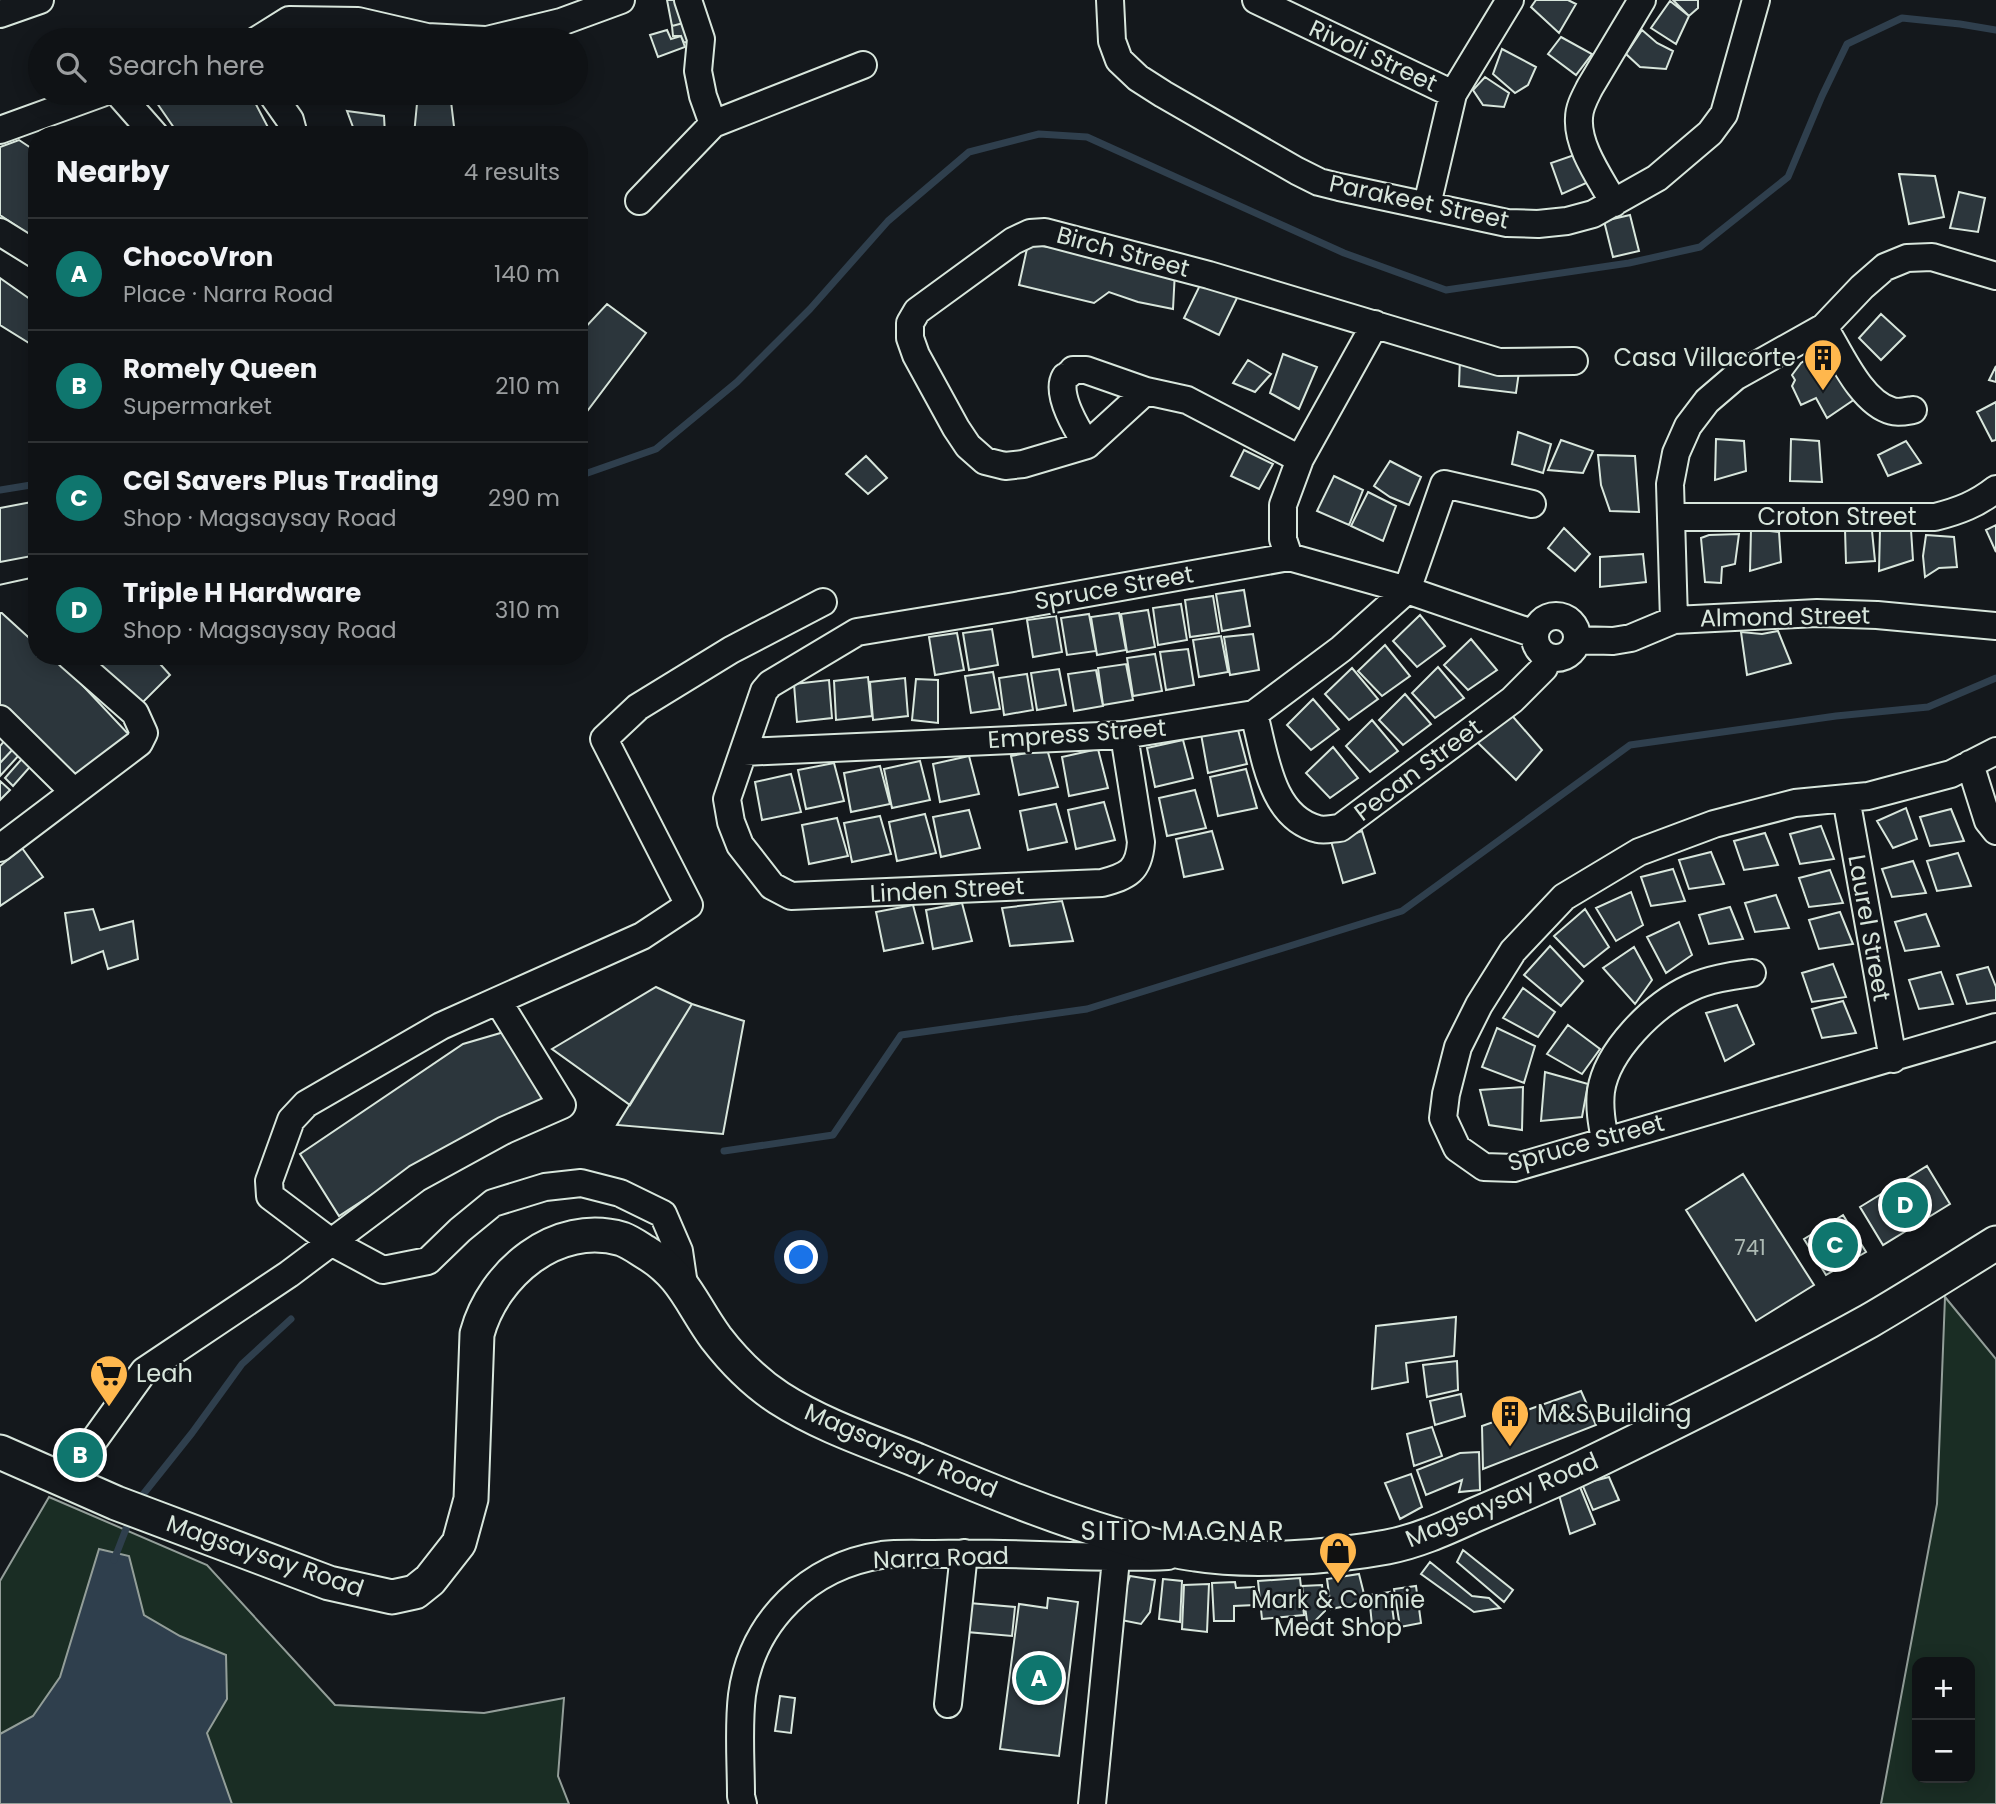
<!DOCTYPE html>
<html lang="en">
<head>
<meta charset="utf-8">
<style>
  body { margin:0; font-family:Poppins,sans-serif; background:#1d2022; color:#f1f3f6 }
  .controls { position:absolute; right:21px; bottom:21px; display:grid; overflow:hidden; border-radius:14px; box-shadow:0 4px 18px #0003 }
  .controls button { width:63px; height:63px; display:grid; place-items:center; padding:0; border:0; border-bottom:2px solid #2f3234; background:#0f1215; color:#f1f3f6; font:35px sans-serif }
  .you { position:absolute; left:802px; top:1258px; width:24px; height:24px; margin:-18px; border:5px solid #fff; border-radius:50%; background:#1a73e8; box-shadow:0 0 0 10px #1a73e833 }
  .badge { display:grid; place-items:center; width:46px; height:46px; border-radius:50%; background:#0f766e; color:#fff; font-size:23px; font-weight:700 }
  .pin { position:absolute; translate:-50% -50%; border:4px solid #fff; box-shadow:0 2px 7px #0006 }
  .list { margin:0; padding:0; list-style:none }
  h2 { display:flex; justify-content:space-between; align-items:center; height:91px; margin:0; padding:0 28px; font-size:30px }
  h2 small { font-size:23px; font-weight:400; color:#9b9ea0 }
  .list li { display:grid; grid-template-columns:46px 1fr auto; gap:21px; align-items:center; box-sizing:border-box; height:112px; padding:0 28px; border-top:2px solid #2f3234 }
  .list b { display:block; font-size:26px; white-space:nowrap }
  .list p { margin:0; font-size:23px; white-space:nowrap; color:#9b9ea0 }
  .list em { font-size:23px; font-style:normal; color:#9b9ea0 }
  .icon { flex:none; width:38px; height:38px; fill:none; stroke:currentColor; stroke-width:2; stroke-linecap:round; stroke-linejoin:round }
  .map { position:relative; flex:none; width:1996px; height:1804px; overflow:hidden }
  .search { position:absolute; background:#0f1215; box-shadow:0 4px 18px #0003; left:28px; top:28px; width:560px; height:77px; display:flex; align-items:center; gap:18px; box-sizing:border-box; padding:0 24px; border-radius:38px; color:#9b9ea0; font-size:26px }
  .panel { position:absolute; background:#0f1215; box-shadow:0 4px 18px #0003; left:28px; top:126px; width:560px; height:539px; border-radius:28px }
  .map>svg:first-child { display:block }
  .green { fill:#1a2d24; stroke:#939e99; stroke-width:2; fill-rule:evenodd }
  .water { fill:#2f3f4d; stroke:#939e99; stroke-width:2 }
  .lines { fill:none; stroke-linecap:round; stroke-linejoin:round }
  .stream { stroke:#2f3f4d; stroke-width:7 }
  .building { fill:#2c363c; stroke:#d8e6dc; stroke-width:2 }
  .minor-casing { stroke:#d8e6dc; stroke-width:30 }
  .major-casing { stroke:#d8e6dc; stroke-width:37 }
  .minor { stroke:#14181c; stroke-width:26 }
  .major { stroke:#14181c; stroke-width:33 }
  .labels { text-anchor:middle; stroke-width:5; stroke-linejoin:round; paint-order:stroke }
  .number-label { font-size:21px; fill:#adbab4 }
  .street-label { font-size:24px; fill:#d8e6dc; stroke:#14181c }
  .poi-label { font-size:24px; fill:#d8e6dc; stroke:#14181c; text-anchor:start }
  .neighbourhood-label { font-size:26px; letter-spacing:2px; fill:#d8e6dc; stroke:#14181c }
</style>
</head>
<body>
<div class="map">
<svg width="1996" height="1804" viewBox="0 0 1996 1804">
  <rect width="100%" height="100%" fill="#14181c"/>
  <!-- green -->
  <path class="green" d="M1945,1297L1996,1359V1804H1881L1937,1504ZM1917,1662H1970V1778H1917Z
    M49,1497L207,1565L335,1705L484,1713L564,1698L558,1776L569,1804H0V1581Z"/>
  <!-- water -->
  <path class="water" d="M99,1549L129,1556L144,1615L180,1636L226,1655L227,1699L207,1733L232,1804H0V1734L33,1716L60,1677Z"/>
  <g class="lines">
    <!-- stream -->
    <path class="stream" d="M579,476L656,449L737,382L810,309L888,221L969,152L1039,134L1087,137L1344,253L1446,290L1629,263L1700,247L1788,177L1822,96L1847,44L1902,18L1960,24L1996,30
      M0,490L37,484
      M724,1151L833,1135L901,1035L1087,1009L1402,911L1630,745L1836,716L1928,707L1996,678
      M137,1502L192,1433L242,1364L291,1319
      M114,1560L131,1516"/>
  </g>
  <!-- building -->
  <path class="building" d="M667,0H685L691,21L672,26Z
    M1536,0H1568L1576,4L1559,33L1531,7Z
    M1673,0H1698V8L1689,16Z
    M1670,1L1689,16L1676,44L1651,28Z
    M691,21L696,38L684,43L681,36H673L672,26Z
    M667,30L671,39L681,36L685,47L658,57L650,35Z
    M1642,30L1657,43L1673,51L1666,69L1640,67L1626,54Z
    M1561,37L1592,54L1576,75L1548,54Z
    M1502,49L1536,67L1528,85L1515,93L1493,74Z
    M1485,77L1509,93L1504,107L1483,105L1473,90Z
    M150,93H250L272,135H179Z
    M324,93H341V101H325Z
    M349,93H390V101L349,99Z
    M418,93H450L455,135H414Z
    M347,111L384,116L385,135H356Z
    M19,140L37,152V240L0,215V147Z
    M1580,153L1595,179L1562,194L1551,163Z
    M1899,174L1935,176L1944,217L1909,224Z
    M1959,192L1985,198L1978,232L1950,228Z
    M1630,215L1639,251L1613,257L1604,221Z
    M1028,244L1070,250L1175,271L1173,309L1138,302L1109,292L1094,303L1019,285Z
    M0,278L37,304V348L0,325Z
    M1203,279L1238,296L1219,335L1184,318Z
    M607,304L646,333L579,422V329L582,331Z
    M1881,314L1905,336L1881,360L1859,338Z
    M1283,354L1317,367L1299,409L1270,393Z
    M1460,358L1519,372L1516,393L1459,386Z
    M1809,358L1827,360L1834,366L1855,399L1827,418L1816,398L1801,405L1792,386L1795,380L1792,375L1801,363Z
    M1248,360L1271,374L1255,392L1233,383Z
    M1996,366V382L1989,380Z
    M1996,402V440L1992,441L1977,412Z
    M1518,432L1551,444L1543,473L1512,464Z
    M1716,439L1744,441L1746,471L1715,480Z
    M1791,439L1819,441L1822,482L1790,481Z
    M1561,440L1593,451L1583,473L1548,470Z
    M1906,441L1921,463L1888,476L1878,455Z
    M1244,450L1273,464L1259,489L1231,476Z
    M1598,455L1635,456L1639,512L1610,511L1601,485Z
    M866,456L887,478L868,494L846,474Z
    M1390,461L1421,477L1409,505L1390,497L1374,486Z
    M1334,476L1363,490L1349,525L1317,511Z
    M1368,492L1396,506L1383,541L1351,526Z
    M37,501V555L0,562V508Z
    M1996,525V552L1986,530Z
    M1564,528L1590,554L1575,571L1548,548Z
    M1751,529L1779,532L1781,562L1750,571Z
    M1845,529L1872,531L1875,561L1846,563Z
    M1880,529L1911,530L1913,560L1879,571Z
    M1739,534L1735,564L1722,567L1721,583L1705,582L1701,538L1709,535Z
    M1926,535L1954,537L1957,567L1939,568L1925,577L1923,556Z
    M1643,554L1646,582L1600,587V557Z
    M1244,590L1250,626L1222,631L1216,594Z
    M1213,596L1219,633L1190,637L1185,600Z
    M1181,604L1187,640L1158,645L1153,608Z
    M0,608L37,637V656H55L133,739L70,783L0,714Z
    M1148,610L1155,647L1127,652L1121,614Z
    M1119,613L1126,650L1097,655L1091,617Z
    M1089,614L1096,651L1067,655L1061,618Z
    M1420,615L1445,646L1417,667L1393,641Z
    M1056,616L1062,652L1033,657L1027,620Z
    M992,629L998,665L969,670L963,633Z
    M1778,631L1791,663L1747,675L1741,632L1762,634Z
    M957,633L964,670L935,675L929,637Z
    M1253,634L1259,670L1230,675L1224,637Z
    M1221,636L1228,672L1199,677L1193,640Z
    M1471,639L1497,670L1468,690L1444,665Z
    M1385,645L1410,676L1382,696L1358,671Z
    M1188,649L1194,685L1166,690L1160,652Z
    M1155,654L1162,691L1133,696L1127,658Z
    M83,656H153L170,675L142,703Z
    M1126,664L1133,700L1103,705L1098,668Z
    M1438,667L1464,698L1435,718L1412,693Z
    M1352,668L1378,699L1349,720L1325,694Z
    M1059,669L1066,705L1037,710L1031,673Z
    M1096,670L1103,706L1074,711L1068,674Z
    M993,672L1000,709L971,713L965,676Z
    M1027,674L1033,710L1004,715L999,678Z
    M868,677L872,716L836,720L834,681Z
    M905,678L908,716L873,720L870,682Z
    M916,679L938,680V723L912,720Z
    M829,680L832,718L797,722L794,684Z
    M1405,694L1431,724L1403,745L1379,720Z
    M1313,699L1339,729L1311,750L1287,725Z
    M1508,711L1542,750L1516,780L1474,739Z
    M1372,720L1398,751L1370,772L1346,746Z
    M1237,726L1247,764L1208,773L1201,734Z
    M5,740L14,748L0,763V746Z
    M1183,740L1193,778L1155,787L1147,748Z
    M1333,747L1358,778L1330,798L1306,773Z
    M14,748L21,753L0,776V763Z
    M1047,749L1058,787L1019,795L1011,756Z
    M1098,749L1108,788L1069,796L1062,757Z
    M27,753L36,760L13,786L5,778Z
    M969,756L979,794L940,802L933,764Z
    M920,761L930,800L892,808L884,769Z
    M834,763L844,801L806,809L798,770Z
    M880,766L890,804L851,812L844,773Z
    M1246,769L1257,808L1218,816L1210,777Z
    M791,774L801,812L762,820L755,782Z
    M0,781L10,790L0,800Z
    M1195,790L1206,828L1167,836L1159,798Z
    M1104,802L1115,840L1076,849L1068,810Z
    M1056,804L1067,842L1028,850L1020,811Z
    M1906,808L1917,839L1893,848L1877,821Z
    M1951,809L1964,841L1930,846L1920,817Z
    M969,810L980,848L941,857L933,817Z
    M925,814L936,853L897,861L889,822Z
    M880,816L891,854L852,862L844,823Z
    M837,818L848,856L809,864L802,825Z
    M1821,826L1834,859L1800,864L1790,834Z
    M1212,831L1223,869L1184,877L1176,839Z
    M1362,831L1375,873L1343,883L1331,841Z
    M1765,833L1778,865L1744,870L1734,841Z
    M22,848L43,877L0,906V866Z
    M1711,852L1724,884L1689,889L1679,860Z
    M1958,853L1971,886L1937,891L1927,861Z
    M1913,861L1926,893L1892,897L1882,869Z
    M1673,869L1685,901L1651,906L1641,877Z
    M1830,870L1843,903L1809,907L1799,878Z
    M1631,892L1643,925L1616,941L1596,908Z
    M1776,895L1789,928L1755,932L1745,903Z
    M1062,901L1073,941L1010,946L1002,908Z
    M962,903L972,941L933,949L926,910Z
    M913,905L923,943L884,951L876,912Z
    M1730,907L1743,939L1709,944L1699,915Z
    M93,909L100,930L133,921L138,959L108,969L103,951L72,963L65,913Z
    M1585,909L1609,947L1584,967L1554,936Z
    M1840,912L1853,944L1819,949L1809,920Z
    M1926,914L1939,946L1905,951L1895,922Z
    M1679,922L1692,955L1666,973L1647,937Z
    M1550,946L1583,981L1561,1006L1524,975Z
    M1634,947L1652,980L1635,1004L1603,968Z
    M1833,964L1846,997L1812,1002L1802,973Z
    M1988,967L1996,987V1000L1967,1004L1957,975Z
    M1941,972L1953,1004L1919,1009L1909,980Z
    M656,987L692,1004L630,1105L552,1049Z
    M1523,988L1555,1012L1538,1037L1503,1018Z
    M1843,1001L1856,1033L1822,1038L1812,1009Z
    M692,1004L744,1021L723,1134L617,1125Z
    M1737,1005L1754,1044L1725,1061L1706,1013Z
    M1568,1025L1600,1049L1582,1074L1547,1054Z
    M1497,1028L1535,1046L1524,1083L1482,1067Z
    M504,1032L547,1101L434,1154L339,1216L300,1154L463,1044Z
    M1545,1072L1588,1084L1582,1117L1541,1121Z
    M1523,1087L1522,1130L1489,1125L1480,1090Z
    M1927,1166L1950,1204L1883,1245L1860,1207Z
    M1743,1174L1814,1285L1756,1321L1686,1210Z
    M1843,1215L1866,1252L1826,1275L1804,1239Z
    M1456,1317L1454,1356L1406,1363L1408,1382L1372,1389L1376,1326Z
    M1457,1361L1458,1390L1427,1397L1423,1365Z
    M1581,1391L1596,1425L1483,1469L1482,1426Z
    M1461,1394L1465,1416L1435,1425L1430,1401Z
    M1432,1427L1442,1456L1414,1466L1407,1434Z
    M1479,1452L1480,1490L1459,1492L1462,1480L1426,1495L1417,1470L1460,1453Z
    M1411,1474L1422,1507L1400,1519L1385,1483Z
    M1609,1477L1619,1500L1593,1510L1582,1484Z
    M1580,1487L1595,1524L1570,1534L1559,1495Z
    M1463,1550L1513,1590L1504,1602L1457,1562Z
    M1430,1562L1472,1596L1489,1598L1500,1608L1474,1612L1421,1574Z
    M1359,1574L1366,1602L1331,1609L1327,1579Z
    M1130,1576L1155,1580L1150,1612L1141,1624L1116,1619Z
    M1300,1578L1304,1615L1262,1619L1258,1581Z
    M1163,1579L1182,1581L1180,1622L1159,1619Z
    M1235,1582L1236,1588L1254,1587L1255,1605L1234,1606V1621H1214L1212,1583Z
    M1209,1584L1207,1632L1182,1629L1184,1585Z
    M1322,1585L1325,1611L1308,1628L1302,1586Z
    M1416,1586L1421,1623L1400,1627L1394,1589Z
    M1390,1592L1394,1621L1372,1625L1369,1595Z
    M1048,1598L1078,1602L1059,1756L1000,1749L1019,1604L1047,1608Z
    M969,1603L1015,1607L1012,1636L967,1632Z
    M780,1696L795,1698L791,1733L775,1731Z"/>
  <g class="lines">
    <defs>
      <path id="minor" d="M688,0L701,39L698,71L703,96L713,124L863,65
        M1110,0L1112,41L1119,60L1138,78L1163,94L1297,171L1319,182L1339,187L1507,223L1538,224L1567,221L1593,214L1657,178L1710,133L1724,114L1756,0
        M1256,0L1453,94
        M0,14L40,0
        M257,40L289,20L358,21L427,37L485,40
        M487,40L561,22L621,0
        M118,93L155,135
        M271,93L290,120L294,135
        M0,130L102,93
        M639,201L713,124
        M1614,203C1601,179 1577,147 1579,118C1579,107 1585,97 1590,87L1642,0
        M1427,205L1453,94L1510,0
        M0,232L37,255
        M1824,327C1840,353 1861,403 1892,411C1898,413 1907,411 1913,410
        M1146,391L1087,445L1023,464L1005,466L985,461L968,446L956,428L916,355L910,338V323L917,311L1013,241L1030,233L1045,232L1209,275L1499,362L1574,361
        M1087,445C1078,431 1055,394 1065,377C1066,377 1073,371 1073,370H1086L1146,391L1187,400L1300,459
        M1671,517H1935C1959,511 1977,504 1996,489
        M1289,557L1283,539V505L1300,459L1375,324
        M6,598L37,626
        M0,599L37,591
        M1535 637a21 21 0 1 1 42 0a21 21 0 1 1-42 0Z
        M1674,620L1670,484L1676,453L1688,426L1707,401L1735,377L1824,327L1862,287L1885,267L1907,258L1932,257L1996,276
        M1577,640L1613,641L1631,638L1674,620L1817,613L1877,615L1996,626
        M1254,714C1265,754 1270,817 1318,829C1325,831 1334,828 1340,828L1512,700L1544,668L1548,657
        M0,719L74,792
        M1124,735L1141,842C1139,871 1128,876 1102,883L791,896L772,886L740,845L731,822L727,799L764,691L770,684L857,632L1015,606L1289,557L1407,590L1535,634
        M1996,751L1951,774L1868,796L1795,803L1714,824L1639,852L1564,897L1513,951L1479,1005L1458,1047L1446,1094L1443,1118L1457,1148L1484,1167L1514,1168L1996,1027
        M744,752L1124,735L1254,714L1341,649L1407,590L1444,484L1532,504
        M1970,764L1988,821L1996,831
        M1846,798L1893,1059
        M0,848L139,743L144,733L135,713L70,656
        M1605,1140C1602,1124 1599,1108 1601,1091C1607,1051 1653,1005 1690,988C1709,979 1731,976 1752,973
        M684,1285L679,1251L663,1214L620,1193L581,1183L545,1187L493,1203L460,1230L428,1261L383,1270L331,1242L270,1196L269,1181L291,1120L306,1104L441,1026L642,936L689,905L604,739L638,707L731,650L823,602
        M64,1482L144,1371L289,1274L417,1178L505,1130L562,1105L498,1001
        M948,1704L964,1553
        M743,1804L741,1796C741,1763 738,1727 742,1695C752,1621 809,1566 882,1555C899,1553 918,1554 935,1554C1013,1551 1091,1560 1168,1556
        M1092,1804L1116,1559"/>
      <path id="major" d="M0,1452L116,1503L329,1583L392,1597L415,1592L430,1580L459,1543L471,1499L477,1334C493,1274 556,1220 622,1239C630,1242 637,1247 645,1252C684,1275 691,1304 716,1338C733,1360 756,1383 779,1398C821,1425 869,1441 914,1459C981,1487 1050,1516 1119,1536C1143,1543 1170,1551 1195,1554C1250,1563 1333,1557 1387,1547C1419,1541 1448,1527 1477,1514C1512,1499 1547,1484 1581,1468C1678,1421 1775,1373 1869,1321C1912,1296 1954,1269 1996,1243"/>
    </defs>
    <!-- minor casing -->
    <use href="#minor" class="minor-casing"/>
    <!-- major casing -->
    <use href="#major" class="major-casing"/>
    <!-- minor -->
    <use href="#minor" class="minor"/>
    <!-- major -->
    <use href="#major" class="major"/>
  </g>
  <!-- icons -->
  <defs>
    <symbol id="building-pin" viewBox="-11 -11 22 30"><path d="M0 17L-7.5 6A9.5 9.5 0 1 1 7.5 6Z" fill="#ffb74d" stroke="#14181c"/><path d="M-4-6H4V6H1V3H-1V6H-4ZM-2.5-4.3h1.7v1.8h-1.7ZM.8-4.3h1.7v1.8H.8ZM-2.5-1h1.7V.8h-1.7ZM.8-1h1.7V.8H.8Z" fill="#111"/></symbol>
    <symbol id="supermarket-pin" viewBox="-11 -11 22 30"><path d="M0 17L-7.5 6A9.5 9.5 0 1 1 7.5 6Z" fill="#ffb74d" stroke="#14181c"/><path d="M-6-5.5h2.5l.6 2H6L4.5 2H-2.5L-4.4-4H-6ZM-1.5 3.2a1.3 1.3 0 1 0 .1 0ZM3 3.2a1.3 1.3 0 1 0 .1 0Z" fill="#111"/></symbol>
    <symbol id="shop-pin" viewBox="-11 -11 22 30"><path d="M0 17L-7.5 6A9.5 9.5 0 1 1 7.5 6Z" fill="#ffb74d" stroke="#14181c"/><path d="M-5-2.5h2.3a2.7 3.5 0 0 1 5.4 0H5L5.5 6h-11ZM-1.5-2.5h3a1.5 2.3 0 0 0-3 0Z" fill="#111"/></symbol>
  </defs>
  <g fill-rule="evenodd">
    <use href="#building-pin" x="1801" y="336" width="44" height="60"/>
    <use href="#supermarket-pin" x="87" y="1352" width="44" height="60"/>
    <use href="#building-pin" x="1488" y="1392" width="44" height="60"/>
    <use href="#shop-pin" x="1316" y="1529" width="44" height="60"/>
  </g>
  <g class="labels">
    <!-- number labels -->
    <g class="number-label">
      <text x="1750" y="1255">741</text>
    </g>
    <!-- street labels -->
    <g class="street-label">
      <text transform="translate(1373 56) rotate(25)" y="8">Rivoli Street</text>
      <text transform="translate(1419 202) rotate(12)" y="8">Parakeet Street</text>
      <text transform="translate(1123 252) rotate(15)" y="8">Birch Street</text>
      <text x="1837" y="525">Croton Street</text>
      <text transform="translate(1114 588) rotate(-10)" y="8">Spruce Street</text>
      <text transform="translate(1785 617) rotate(-1)" y="8">Almond Street</text>
      <text transform="translate(1077 734) rotate(-4)" y="8">Empress Street</text>
      <text transform="translate(1418 770) rotate(-37)" y="8">Pecan Street</text>
      <text transform="translate(947 890) rotate(-3)" y="8">Linden Street</text>
      <text transform="translate(1869 928) rotate(80)" y="8">Laurel Street</text>
      <text transform="translate(1586 1143) rotate(-15)" y="8">Spruce Street</text>
      <text transform="translate(901 1451) rotate(23)" y="8">Magsaysay Road</text>
      <text transform="translate(1502 1500) rotate(-23)" y="8">Magsaysay Road</text>
      <text transform="translate(265 1556) rotate(19)" y="8">Magsaysay Road</text>
      <text transform="translate(941 1558) rotate(-2)" y="8">Narra Road</text>
    </g>
    <!-- poi labels -->
    <g class="poi-label">
      <text x="1796" y="366" text-anchor="end">Casa Villacorte</text>
      <text x="136" y="1382">Leah</text>
      <text x="1537" y="1422">M&amp;S Building</text>
      <text x="1338" y="1608" text-anchor="middle">Mark &amp; Connie<tspan x="1338" dy="28">Meat Shop</tspan></text>
    </g>
    <!-- neighbourhood labels -->
    <g class="neighbourhood-label">
      <text x="1183" y="1540">SITIO MAGNAR</text>
    </g>
  </g>
</svg>
<div class="controls">
<button>+</button>
<button>−</button>
</div>
<div class="you"></div>
<div class="pin badge" style="left:1039px;top:1678px">A</div>
<div class="pin badge" style="left:80px;top:1455px">B</div>
<div class="pin badge" style="left:1835px;top:1245px">C</div>
<div class="pin badge" style="left:1905px;top:1205px">D</div>
<div class="search"><svg class="icon" aria-label="search" viewBox="0 0 24 24"><circle cx="10" cy="10" r="6"/><path d="M15 15l6 6"/></svg>Search here</div>
<section class="panel">
<h2>Nearby<small>4 results</small></h2>
<ul class="list">
<li><span class="badge">A</span><div><b>ChocoVron</b><p>Place · Narra Road</p></div><em>140 m</em></li>
<li><span class="badge">B</span><div><b>Romely Queen</b><p>Supermarket</p></div><em>210 m</em></li>
<li><span class="badge">C</span><div><b>CGI Savers Plus Trading</b><p>Shop · Magsaysay Road</p></div><em>290 m</em></li>
<li><span class="badge">D</span><div><b>Triple H Hardware</b><p>Shop · Magsaysay Road</p></div><em>310 m</em></li>
</ul>
</section>
</div>
</body>
</html>
